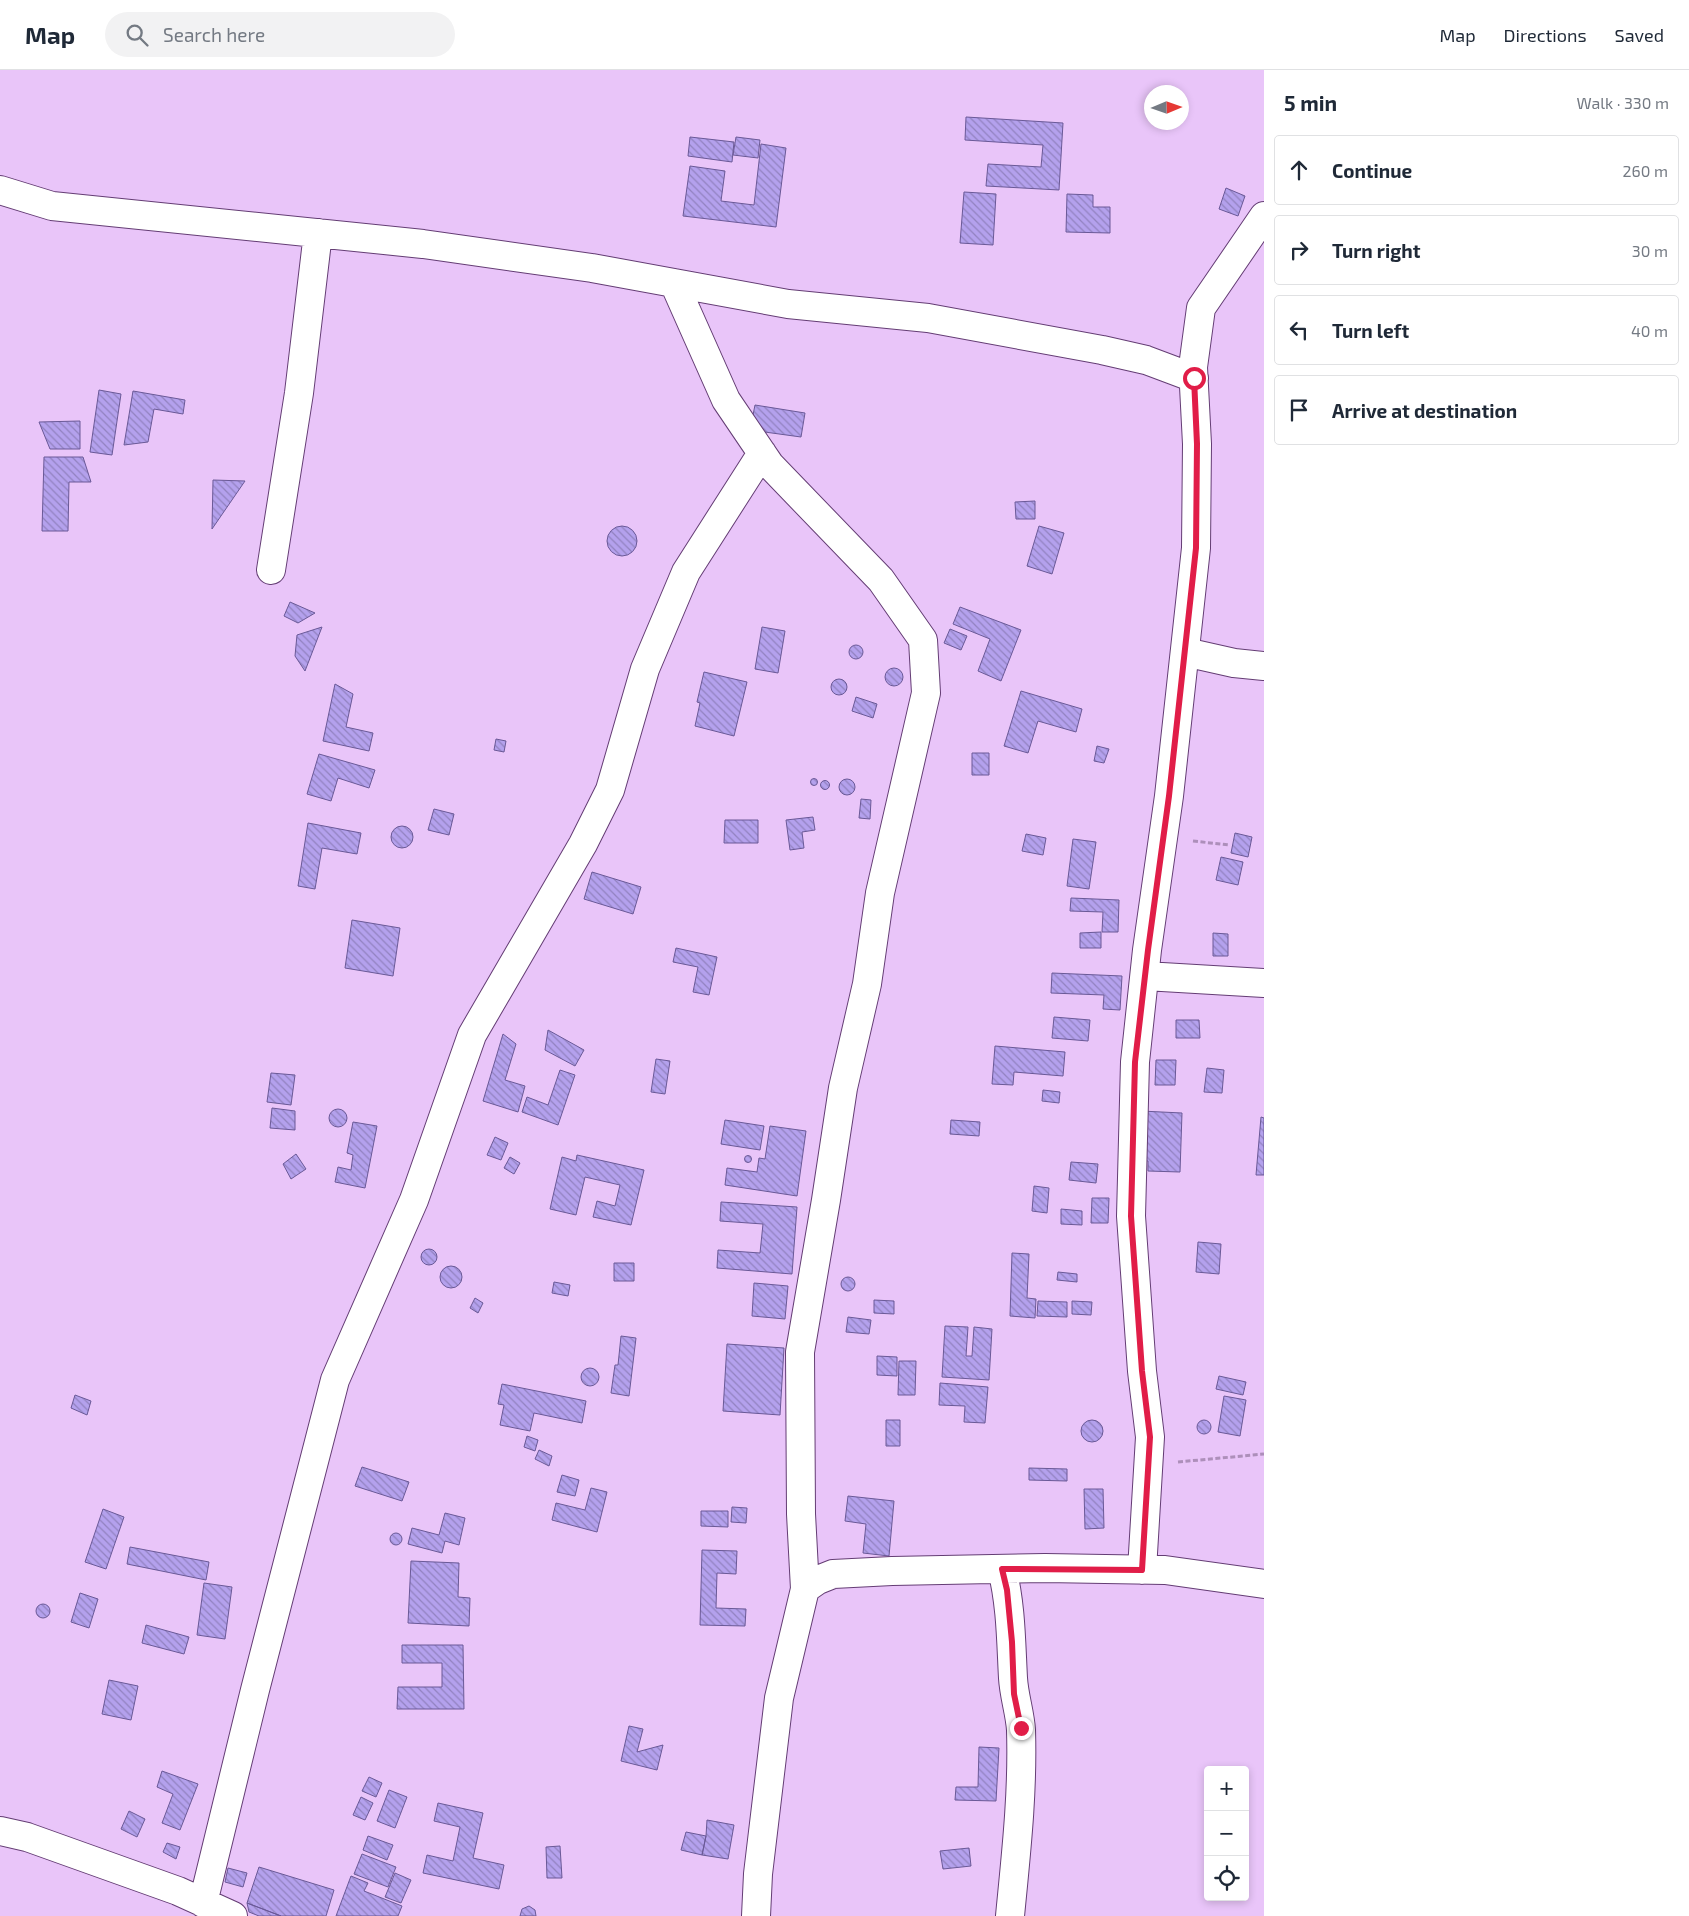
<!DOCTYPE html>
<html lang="en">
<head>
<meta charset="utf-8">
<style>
  body { margin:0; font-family:"Exo 2",sans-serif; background:#f2f2f3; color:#1f2937 }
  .controls { position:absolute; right:15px; bottom:15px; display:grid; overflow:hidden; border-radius:5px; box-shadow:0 2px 8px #0003 }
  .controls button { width:45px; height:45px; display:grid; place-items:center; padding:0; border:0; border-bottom:1px solid #e0e1e3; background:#fff; color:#1f2937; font:25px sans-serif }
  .compass { position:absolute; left:1144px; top:15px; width:45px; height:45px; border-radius:50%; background:#fff; box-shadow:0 2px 8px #0003; rotate:88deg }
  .stop { position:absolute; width:15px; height:15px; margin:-11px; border:4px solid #e11d48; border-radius:50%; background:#fff }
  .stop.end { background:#e11d48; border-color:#fff; box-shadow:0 1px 5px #0008 }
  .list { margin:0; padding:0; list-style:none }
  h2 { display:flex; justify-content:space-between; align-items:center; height:65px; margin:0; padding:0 20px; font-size:21px }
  h2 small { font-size:16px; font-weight:400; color:#747a83 }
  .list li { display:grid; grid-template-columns:32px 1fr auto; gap:15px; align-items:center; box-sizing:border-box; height:70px; margin:0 10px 10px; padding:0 10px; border:1px solid #e0e1e3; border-radius:5px }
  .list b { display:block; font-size:19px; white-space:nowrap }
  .list em { font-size:16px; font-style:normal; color:#747a83 }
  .icon { flex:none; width:28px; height:28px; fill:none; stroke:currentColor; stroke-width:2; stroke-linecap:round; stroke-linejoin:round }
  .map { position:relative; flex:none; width:1264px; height:1846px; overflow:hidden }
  header { display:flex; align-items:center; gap:30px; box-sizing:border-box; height:70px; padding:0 25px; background:#fff; border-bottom:1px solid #e0e1e3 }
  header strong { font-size:24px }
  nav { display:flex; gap:28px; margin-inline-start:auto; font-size:18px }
  .search { width:350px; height:45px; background:#f2f2f3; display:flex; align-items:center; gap:12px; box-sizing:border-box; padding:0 18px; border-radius:28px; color:#747a83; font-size:19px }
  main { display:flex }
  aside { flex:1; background:#fff }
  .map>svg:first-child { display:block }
  .building { fill:url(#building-back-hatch); stroke:#6a5997 }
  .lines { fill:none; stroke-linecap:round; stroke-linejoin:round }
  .minor-casing { stroke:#643d74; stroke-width:30 }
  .path { stroke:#ad8fba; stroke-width:3; stroke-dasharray:5 2.5; stroke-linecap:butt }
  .minor { stroke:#fff; stroke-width:28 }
  .route { stroke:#e11d48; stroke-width:6 }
</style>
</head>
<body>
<header>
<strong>Map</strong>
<div class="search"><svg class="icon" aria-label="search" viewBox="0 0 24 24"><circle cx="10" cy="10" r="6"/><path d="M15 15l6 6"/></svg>Search here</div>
<nav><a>Map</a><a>Directions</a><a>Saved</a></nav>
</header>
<main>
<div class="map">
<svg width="1264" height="1846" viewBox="0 0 1264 1846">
  <defs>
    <pattern id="building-back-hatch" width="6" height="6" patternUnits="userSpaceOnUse" patternTransform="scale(1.25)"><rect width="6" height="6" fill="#b4a1ed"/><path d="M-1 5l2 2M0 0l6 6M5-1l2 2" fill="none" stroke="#9282c0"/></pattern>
  </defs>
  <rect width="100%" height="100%" fill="#e9c5f9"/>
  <!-- building -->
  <path class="building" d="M966,47L1063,53L1059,120L986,116L988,94L1041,97L1043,75L965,70Z
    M690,67L734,72L732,92L688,86Z
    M736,67L760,70L758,88L733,85Z
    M761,74L786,78L776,157L683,146L690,96L725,101L721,131L754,135Z
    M1226,118L1245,126L1238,146L1219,139Z
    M964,122L996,124L993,175L960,173Z
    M1067,124L1093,125V137H1110V163L1066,162Z
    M99,320L121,324L112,385L90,382Z
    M133,321L185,330L183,344L154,339L148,372L124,375Z
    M755,335L805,343L801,367L750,360Z
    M80,351V379H50L39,352Z
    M44,387H83L91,412H69L68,461H42Z
    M213,410L245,411L212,459Z
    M1035,431V449H1016L1015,432Z
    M1039,456L1064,463L1052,504L1027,496Z
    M607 471a15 15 0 1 1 30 0a15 15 0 1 1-30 0Z
    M290,532L315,543L298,553L284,546Z
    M960,537L1021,560L1001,611L978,601L990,569L953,554Z
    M322,557L305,601L295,586L297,565Z
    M762,557L785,561L778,603L755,599Z
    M950,559L967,566L961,580L944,573Z
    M849 582a7 7 0 1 1 14 0a7 7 0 1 1-14 0Z
    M885 607a9 9 0 1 1 18 0a9 9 0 1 1-18 0Z
    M704,602L747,612L734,666L695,656L700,633L697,632Z
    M831 617a8 8 0 1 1 16 0a8 8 0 1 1-16 0Z
    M335,614L353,624L346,657L373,663L369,681L323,671Z
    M1021,621L1082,639L1076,662L1038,651L1028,683L1004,676Z
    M856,627L877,634L873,648L852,641Z
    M496,669L506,671L504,682L494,680Z
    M1097,676L1109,679L1104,693L1094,691Z
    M972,683H989V705H972Z
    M319,684L375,700L369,718L338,708L331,731L307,724Z
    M810.5 712a3.5 3.5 0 1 1 7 0a3.5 3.5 0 1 1-7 0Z
    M839 717a8 8 0 1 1 16 0a8 8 0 1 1-16 0Z
    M820.5 715a4.5 4.5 0 1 1 9 0a4.5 4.5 0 1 1-9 0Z
    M861,729L871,730L870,749L859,748Z
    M434,739L454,744L449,765L428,760Z
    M813,747L815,760L802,762L804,778L790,780L786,750Z
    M725,750H758V773H724Z
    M308,753L361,763L357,784L322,778L315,819L298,816Z
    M391 767a11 11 0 1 1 22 0a11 11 0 1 1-22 0Z
    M1235,763L1252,767L1248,787L1231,783Z
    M1026,764L1046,768L1043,785L1022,781Z
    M1073,769L1096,772L1089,819L1067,816Z
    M1221,787L1243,792L1238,815L1216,810Z
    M592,802L641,817L633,844L584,829Z
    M1071,828L1119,830L1118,862H1102L1103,842L1070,841Z
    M352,850L400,858L393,906L345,898Z
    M1101,862V878H1080V863Z
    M1213,863L1228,864V886H1213Z
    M676,878L717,887L709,925L693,922L698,897L673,892Z
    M1052,903L1122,906L1120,940L1103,939L1104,925L1051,923Z
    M1054,947L1090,950L1088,971L1052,968Z
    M1176,950H1199L1200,968H1176Z
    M548,960L584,980L575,996L545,980Z
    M503,964L516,974L505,1010L525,1016L518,1042L483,1031Z
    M995,976L1065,982L1063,1006L1014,1002L1013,1015L992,1014Z
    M656,989L670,991L665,1024L651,1022Z
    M1156,990H1176L1175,1015H1155Z
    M1207,998L1224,1000L1222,1023L1204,1022Z
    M560,1000L575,1005L558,1055L522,1042L527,1027L548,1035Z
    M271,1003L295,1005L291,1035L267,1032Z
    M1043,1020L1060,1022L1059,1033L1042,1031Z
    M272,1038L295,1041V1060L270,1058Z
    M329 1048a9 9 0 1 1 18 0a9 9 0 1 1-18 0Z
    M1141,1041L1182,1043L1180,1102L1148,1101V1091L1139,1090Z
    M1261,1047L1264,1048V1105H1256Z
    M725,1050L764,1056L760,1080L721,1074Z
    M951,1050L980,1052L979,1066L950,1064Z
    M353,1052L377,1056L365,1118L335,1112L338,1097L351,1100L353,1085L347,1083Z
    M770,1056L806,1061L797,1126L725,1115L727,1098L757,1102L759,1088L765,1089Z
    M495,1067L508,1073L501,1090L487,1085Z
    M296,1084L306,1099L291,1109L283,1094Z
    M577,1085L644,1100L631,1155L593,1147L597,1131L615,1136L620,1115L585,1107L576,1145L550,1139L562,1087L576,1091Z
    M744.5 1089a3.5 3.5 0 1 1 7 0a3.5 3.5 0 1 1-7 0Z
    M510,1087L520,1093L514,1104L504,1098Z
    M1071,1092L1098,1094L1096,1113L1069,1110Z
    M1034,1116L1049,1118L1047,1143L1032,1141Z
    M1092,1128H1109L1108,1153H1091Z
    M721,1132L797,1137L792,1204L717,1198L718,1180L760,1183L763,1154L720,1151Z
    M1061,1139L1082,1141V1155L1061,1154Z
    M1198,1172L1221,1174L1219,1204L1196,1202Z
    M421 1187a8 8 0 1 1 16 0a8 8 0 1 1-16 0Z
    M1012,1183L1029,1184L1027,1228L1036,1229L1035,1248L1010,1246Z
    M614,1193H634V1211H614Z
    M440 1207a11 11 0 1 1 22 0a11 11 0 1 1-22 0Z
    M1058,1202L1077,1204V1212L1057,1210Z
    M841 1214a7 7 0 1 1 14 0a7 7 0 1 1-14 0Z
    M554,1212L570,1215L568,1226L552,1223Z
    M754,1213L788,1216L785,1249L752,1246Z
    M475,1228L483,1233L478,1243L470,1238Z
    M874,1230L894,1231V1244L874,1243Z
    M1038,1231L1067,1232V1247L1037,1246Z
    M1072,1231L1092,1232L1091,1245L1072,1244Z
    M848,1247L871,1250L869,1264L846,1262Z
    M945,1256L968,1257L966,1286H972L974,1257L992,1259L989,1310L942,1307Z
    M621,1266L636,1268L629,1326L611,1323L615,1295H618Z
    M727,1274L784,1278L780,1345L723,1341Z
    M877,1286L897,1287V1306L877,1305Z
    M899,1291H916L915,1325H898Z
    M581 1307a9 9 0 1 1 18 0a9 9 0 1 1-18 0Z
    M1219,1306L1246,1312L1243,1325L1216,1319Z
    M940,1313L988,1317L985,1353L964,1352L965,1336L939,1335Z
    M502,1314L586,1331L582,1353L534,1343L530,1361L500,1355L504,1335L498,1334Z
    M75,1325L91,1331L87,1345L71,1338Z
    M1224,1326L1246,1330L1240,1366L1218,1362Z
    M1197 1357a7 7 0 1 1 14 0a7 7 0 1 1-14 0Z
    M886,1350H900V1376H886Z
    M1081 1361a11 11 0 1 1 22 0a11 11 0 1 1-22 0Z
    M527,1366L538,1370L535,1381L524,1377Z
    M539,1380L552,1386L549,1396L535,1389Z
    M362,1397L409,1412L402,1431L355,1416Z
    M1029,1398L1067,1399V1411L1029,1410Z
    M562,1405L579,1410L575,1426L557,1422Z
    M591,1418L607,1422L597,1462L552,1450L556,1433L585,1440Z
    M1084,1419H1103L1104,1458L1085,1459Z
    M848,1426L894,1431L889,1486L863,1483L866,1454L845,1451Z
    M732,1437L747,1438L746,1453L731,1452Z
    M103,1439L124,1447L106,1499L85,1492Z
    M701,1441H728V1457L701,1456Z
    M445,1443L465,1448L459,1475L445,1471L442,1483L408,1474L412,1458L439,1465Z
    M390 1469a6 6 0 1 1 12 0a6 6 0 1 1-12 0Z
    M130,1477L209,1492L206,1510L127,1494Z
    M702,1480L737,1481L736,1504L717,1503L716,1538L746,1539L745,1556L700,1555Z
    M411,1491L459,1493L458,1527L470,1528L469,1556L408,1553Z
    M204,1513L232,1517L225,1569L197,1565Z
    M80,1523L98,1529L89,1558L71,1552Z
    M36 1541a7 7 0 1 1 14 0a7 7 0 1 1-14 0Z
    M146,1555L189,1567L184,1584L142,1573Z
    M402,1575H463L464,1639H397L398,1617H442V1593H402Z
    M109,1610L138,1616L131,1650L102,1644Z
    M629,1656L643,1659L637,1682L663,1675L657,1700L621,1691Z
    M979,1677L999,1678L996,1731L955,1730L956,1717H978Z
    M162,1701L198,1714L180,1760L162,1753L173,1724L157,1717Z
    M369,1707L382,1713L376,1727L362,1721Z
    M389,1720L407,1727L395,1758L377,1751Z
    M361,1727L373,1733L365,1750L353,1745Z
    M438,1733L483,1743L473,1788L504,1795L499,1819L423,1803L427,1785L453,1791L460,1757L434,1751Z
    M129,1741L145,1749L137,1767L121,1759Z
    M707,1750L734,1755L728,1789L702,1785L706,1766Z
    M686,1762L706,1766L702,1785L681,1780Z
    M368,1766L393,1775L387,1790L363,1780Z
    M167,1773L180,1777L176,1789L163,1782Z
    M560,1776L562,1808H547L546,1777Z
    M969,1778L971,1796L943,1799L940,1781Z
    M362,1784L396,1797L388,1817L354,1804Z
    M259,1797L334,1820L326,1846H281L247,1833Z
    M228,1798L247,1803L243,1817L225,1812Z
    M395,1803L411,1810L401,1833L385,1827Z
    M351,1806L368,1813L364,1821L402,1836L398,1846H336Z
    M247,1833L281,1846H259L249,1842Z
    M529,1836L535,1840L536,1846H520L522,1839Z"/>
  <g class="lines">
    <defs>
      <path id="minor" d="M0,120L52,136L423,174L592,198L788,234L928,248L1102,280L1146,290L1194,308
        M674,213L726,330L770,395L881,510L923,570L926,623L880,823L867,914L843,1018L826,1130L800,1282L801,1444L805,1519
        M271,500L299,323L318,163
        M1185,582L1234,593L1264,596
        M1145,906L1264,913
        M1002,1499C1011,1535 1011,1571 1013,1608C1014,1626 1020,1643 1021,1660C1023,1723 1016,1784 1010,1846
        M1142,1500L1150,1367L1142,1301L1131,1146L1135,992L1147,880L1169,726L1196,478L1197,374L1193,297L1201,238L1264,146
        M0,1761L27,1767L178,1821L233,1846
        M203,1833L255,1620L335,1310L414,1130L472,965L583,774L610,720L645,599L686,502L762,383
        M756,1846L758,1804L779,1628L805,1519L818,1510L833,1504L892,1501L1045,1498L1165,1500L1264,1514"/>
    </defs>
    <!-- minor casing -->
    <use href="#minor" class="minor-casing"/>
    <!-- path -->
    <path class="path" d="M1193,771L1229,775
      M1178,1392L1264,1384"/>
    <!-- minor -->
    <use href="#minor" class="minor"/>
  </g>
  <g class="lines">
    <!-- route -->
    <path class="route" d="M1021,1658L1014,1624L1012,1572L1007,1520L1002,1499L1142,1500L1150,1367L1142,1301L1131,1146L1135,992L1148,880L1169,726L1196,478L1197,374L1194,308"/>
  </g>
</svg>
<div class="controls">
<button>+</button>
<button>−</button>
<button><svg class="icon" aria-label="locate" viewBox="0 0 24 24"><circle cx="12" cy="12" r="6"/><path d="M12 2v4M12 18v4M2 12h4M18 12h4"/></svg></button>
</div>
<svg class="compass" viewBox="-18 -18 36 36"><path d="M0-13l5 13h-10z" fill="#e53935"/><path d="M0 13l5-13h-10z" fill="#747a83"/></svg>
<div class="stop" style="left:1194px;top:308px"></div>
<div class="stop end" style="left:1021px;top:1658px"></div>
</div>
<aside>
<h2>5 min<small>Walk · 330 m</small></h2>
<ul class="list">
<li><svg class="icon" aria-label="ahead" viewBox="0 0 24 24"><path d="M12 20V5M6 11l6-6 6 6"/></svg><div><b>Continue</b></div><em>260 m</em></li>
<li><svg class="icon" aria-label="right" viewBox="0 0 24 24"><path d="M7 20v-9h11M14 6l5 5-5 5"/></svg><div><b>Turn right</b></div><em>30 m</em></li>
<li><svg class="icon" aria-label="left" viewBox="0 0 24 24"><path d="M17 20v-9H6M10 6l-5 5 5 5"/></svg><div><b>Turn left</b></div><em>40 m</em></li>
<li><svg class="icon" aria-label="arrive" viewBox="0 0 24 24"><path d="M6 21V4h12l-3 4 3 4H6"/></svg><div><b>Arrive at destination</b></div></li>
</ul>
</aside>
</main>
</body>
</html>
